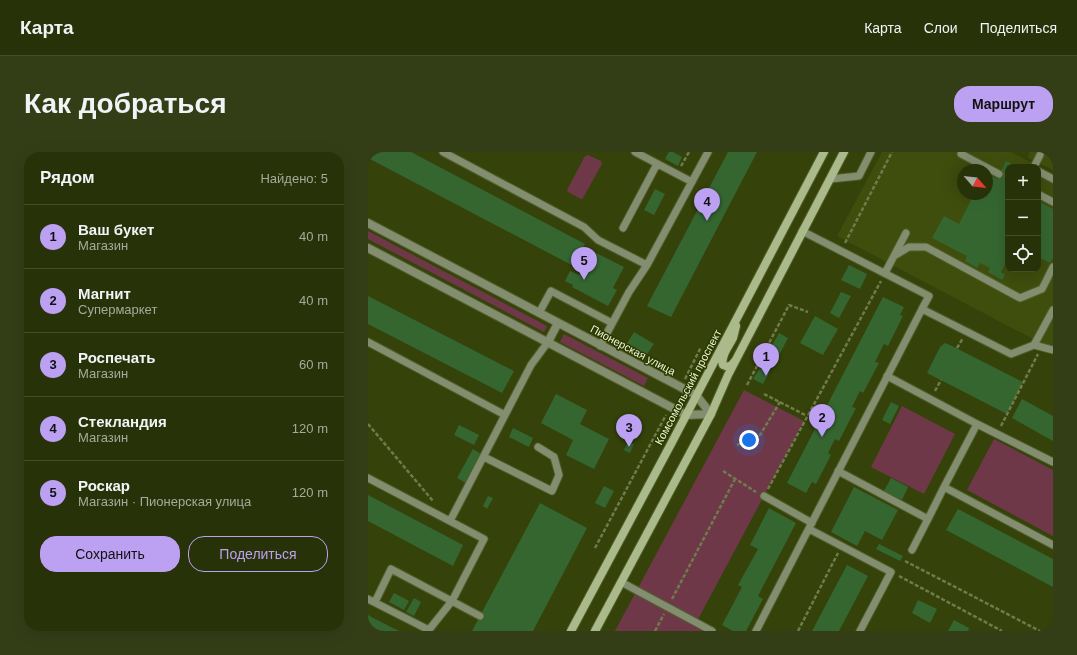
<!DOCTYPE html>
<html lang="ru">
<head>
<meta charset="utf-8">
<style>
  body { margin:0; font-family:Arial,sans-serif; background:#343e16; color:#f1f3f6 }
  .controls { position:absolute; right:12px; top:12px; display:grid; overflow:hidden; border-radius:8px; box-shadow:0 4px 16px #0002 }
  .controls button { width:36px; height:36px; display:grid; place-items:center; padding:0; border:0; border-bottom:1px solid #444d29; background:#283208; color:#f1f3f6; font:20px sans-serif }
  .compass { position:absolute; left:589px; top:12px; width:36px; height:36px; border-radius:50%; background:#283208; box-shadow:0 4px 16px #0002; rotate:118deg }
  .you { position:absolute; left:381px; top:288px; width:14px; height:14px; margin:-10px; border:3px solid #fff; border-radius:50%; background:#1a73e8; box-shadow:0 0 0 6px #1a73e833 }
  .badge { display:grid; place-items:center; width:26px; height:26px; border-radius:50%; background:#bca0f2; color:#111; font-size:13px; font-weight:700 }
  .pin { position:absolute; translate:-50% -33px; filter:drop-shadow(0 1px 2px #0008) }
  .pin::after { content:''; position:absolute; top:21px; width:14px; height:12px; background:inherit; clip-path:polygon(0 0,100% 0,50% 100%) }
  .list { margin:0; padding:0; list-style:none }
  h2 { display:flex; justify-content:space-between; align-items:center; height:52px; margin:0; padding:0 16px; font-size:17px }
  h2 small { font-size:13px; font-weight:400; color:#a5aa9c }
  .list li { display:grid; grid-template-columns:26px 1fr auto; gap:12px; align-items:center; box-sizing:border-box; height:64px; padding:0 16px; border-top:1px solid #444d29 }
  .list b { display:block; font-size:15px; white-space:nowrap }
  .list p { margin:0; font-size:13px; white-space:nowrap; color:#a5aa9c }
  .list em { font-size:13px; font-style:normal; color:#a5aa9c }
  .actions { display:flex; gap:8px; padding:12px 16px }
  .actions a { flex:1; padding:9px 0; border:1px solid #bca0f2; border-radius:16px; text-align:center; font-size:14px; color:#bca0f2 }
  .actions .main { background:#bca0f2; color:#111 }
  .icon { flex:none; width:22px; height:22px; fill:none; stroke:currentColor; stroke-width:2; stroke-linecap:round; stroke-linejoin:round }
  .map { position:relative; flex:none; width:685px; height:479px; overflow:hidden; border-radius:16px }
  header { display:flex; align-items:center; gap:24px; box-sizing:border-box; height:56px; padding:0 20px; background:#283208; border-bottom:1px solid #444d29 }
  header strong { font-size:19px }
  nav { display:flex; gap:22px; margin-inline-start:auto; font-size:14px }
  .intro { display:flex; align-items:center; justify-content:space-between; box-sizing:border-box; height:96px; padding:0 24px }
  h1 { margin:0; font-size:28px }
  .button { padding:10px 18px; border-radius:16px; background:#bca0f2; color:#111; font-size:14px; font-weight:700 }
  main { display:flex; gap:24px; padding:0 24px }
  aside { flex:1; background:#283208; border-radius:16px; box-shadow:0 4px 16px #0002 }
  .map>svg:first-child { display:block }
  .built { fill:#3f4d0d; fill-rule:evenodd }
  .green { fill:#6f3849 }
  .building { fill:#356630 }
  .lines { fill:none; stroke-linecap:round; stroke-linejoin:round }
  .service-casing { stroke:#525f2a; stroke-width:9 }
  .minor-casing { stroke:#525f2a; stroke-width:10 }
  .tertiary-casing { stroke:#525f2a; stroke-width:10 }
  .secondary-casing { stroke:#525f2a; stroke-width:10 }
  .path { stroke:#6f7c4a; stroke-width:2.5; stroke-dasharray:4 2; stroke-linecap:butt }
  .service { stroke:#838d6f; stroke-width:7 }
  .minor { stroke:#838d6f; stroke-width:8 }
  .tertiary { stroke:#838d6f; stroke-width:8 }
  .secondary { stroke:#abba8a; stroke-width:8 }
  .labels { text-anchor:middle; stroke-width:3; stroke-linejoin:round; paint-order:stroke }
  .street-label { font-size:11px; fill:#ebf7d3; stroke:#2c3800 }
</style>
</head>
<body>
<header>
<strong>Карта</strong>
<nav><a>Карта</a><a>Слои</a><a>Поделиться</a></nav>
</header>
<div class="intro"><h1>Как добраться</h1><a class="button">Маршрут</a></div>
<main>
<aside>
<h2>Рядом<small>Найдено: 5</small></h2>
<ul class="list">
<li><span class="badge">1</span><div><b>Ваш букет</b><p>Магазин</p></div><em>40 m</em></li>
<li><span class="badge">2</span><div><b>Магнит</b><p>Супермаркет</p></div><em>40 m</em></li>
<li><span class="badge">3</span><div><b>Роспечать</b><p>Магазин</p></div><em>60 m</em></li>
<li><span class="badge">4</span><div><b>Стекландия</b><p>Магазин</p></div><em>120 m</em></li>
<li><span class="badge">5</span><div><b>Роскар</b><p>Магазин · Пионерская улица</p></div><em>120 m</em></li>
</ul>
<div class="actions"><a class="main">Сохранить</a><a>Поделиться</a></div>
</aside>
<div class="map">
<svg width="685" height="479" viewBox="0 0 685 479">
  <rect width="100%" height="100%" fill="#35420a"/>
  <!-- built -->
  <path class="built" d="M514,0H643L685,22V195L684,197L469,84ZM640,15H670V117H640ZM595,18H619V42H595Z
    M661,0H685V18L660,6Z"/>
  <!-- green -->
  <path class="green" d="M220,3L233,9L234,12L215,46L213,47L200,40L199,38L217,4Z
    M0,79L179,174L176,180L0,87Z
    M196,182L280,226L276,234L192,190Z
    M376,238L436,269L328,471L344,479H247Z
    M534,254L587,282L556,342L503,315Z
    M626,287L685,318V384L599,338Z"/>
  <!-- building -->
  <path class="building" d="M0,0H43L217,92L212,100L223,106L226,100L256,115L245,136L249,138L240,154L204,135L205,133L197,129L202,119L211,123L213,118L0,6Z
    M301,0H305L314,5L310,14L297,7Z
    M360,0H389L303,165L279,154Z
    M638,9L648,14V15H640V29L638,32L640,33V106L633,120L637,123L634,128L620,120L622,116L612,111L609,116L597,109L599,104L564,86L576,64L591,72L606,42H619V22L629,27Z
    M287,37L297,42L286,63L276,58Z
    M670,49L685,57V106L682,111L670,105Z
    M481,113L499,122L492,137L473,128Z
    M473,140L483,144L471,166L462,161Z
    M0,144L146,219L134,241L0,172Z
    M515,145L536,155L532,163L535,164L520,194L516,192L507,210L511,211L495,241L492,239L484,255L488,256L471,289L467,287L460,301L463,303L448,332L444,330L438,341L419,331Z
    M447,164L470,177L455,203L432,191Z
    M266,180L286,192L277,205L258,193Z
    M411,181L420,186L407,211L397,206Z
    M577,191L582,193L655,230L639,262L559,221L572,195Z
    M392,216L401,221L395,232L385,227Z
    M188,242L219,258L212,272L241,287L226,317L198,303L205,288L173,271Z
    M654,247L685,264V289L644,266Z
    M523,250L531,254L522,272L514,268Z
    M91,273L111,283L106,293L86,283Z
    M145,276L165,286L161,295L141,285Z
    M260,289L266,292L262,301L256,298Z
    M105,297L113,302L98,331L89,326Z
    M523,326L540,335L534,348L516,339Z
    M236,334L246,339L237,356L227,351Z
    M486,335L530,358L514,388L497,379L489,394L463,380Z
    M0,343L95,393L85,414L0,369Z
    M120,344L125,346L119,357L115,354Z
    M172,351L219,376L165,479H104Z
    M401,356L428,371L390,444L395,447L378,479H365L354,473L374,435L370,433L390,397L382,393Z
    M590,357L685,407V435L578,378Z
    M511,392L535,404L532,409L508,397Z
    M479,413L500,424L471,479H444Z
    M26,441L41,449L36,458L21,450Z
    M46,446L53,450L46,464L38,460Z
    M550,448L569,457L562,471L544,461Z
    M0,463L7,467L31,479H0Z
    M586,468L601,476L600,479H580Z"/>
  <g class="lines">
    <defs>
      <path id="service" d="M75,0L216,75L230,88L279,113
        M267,0L324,30
        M594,0L593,2L631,22
        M666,15L672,3
        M670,19L685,27
        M462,27L491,24L503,0
        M670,42L685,50
        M255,76L289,12
        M434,79L561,144L554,157
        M526,104L541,95H558L652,146L674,137L685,115
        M517,121L538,81
        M171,161L183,139L244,171
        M0,190L137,263
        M666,193L685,198
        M232,194L261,140L279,113L340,0
        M519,224L609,272
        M116,305L184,339L191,323L186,305L170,295
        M685,310L609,272L576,335L685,393
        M470,319L560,367L576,335
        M0,326L116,387L84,449L60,479
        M396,344L444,371
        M82,369L163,213L180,190
        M441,377L523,420L492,479
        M544,398L560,367
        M253,430L344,479
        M0,447L61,478L60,479
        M7,450L23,417L112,464
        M388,479L554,157L643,202L666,193L685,158"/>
      <path id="minor" d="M0,71L328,243
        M0,96L318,263
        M180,190L190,171"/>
      <path id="tertiary" d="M328,243L343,262
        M318,263L343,262"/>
      <path id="secondary" d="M367,209C363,214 361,216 355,213C352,204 361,194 365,186C366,183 367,178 368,174
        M203,479L303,292L456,0
        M227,479L343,262L360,223L476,0"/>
    </defs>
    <!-- service casing -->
    <use href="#service" class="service-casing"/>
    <!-- minor casing -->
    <use href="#minor" class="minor-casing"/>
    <!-- tertiary casing -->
    <use href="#tertiary" class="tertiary-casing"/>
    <!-- secondary casing -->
    <use href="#secondary" class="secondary-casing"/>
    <!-- path -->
    <path class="path" d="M313,14L321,0
      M477,91L524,0
      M589,196L595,186
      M317,227L333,195
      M379,233L421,153L440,160
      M567,239L573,228
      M396,242L439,264
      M0,272L65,349
      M633,274L670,202
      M369,293L392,283L412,250
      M355,319L388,340
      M400,337L513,129
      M227,396L298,263
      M537,409L672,479
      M531,424L634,479
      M304,447L367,327
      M287,479L296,462
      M430,479L470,401"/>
    <!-- service -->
    <use href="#service" class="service"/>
    <!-- minor -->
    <use href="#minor" class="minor"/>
    <!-- tertiary -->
    <use href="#tertiary" class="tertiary"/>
    <!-- secondary -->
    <use href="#secondary" class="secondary"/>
  </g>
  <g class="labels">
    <!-- street labels -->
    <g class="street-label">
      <text transform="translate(265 198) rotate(28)" y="4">Пионерская улица</text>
      <text transform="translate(320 235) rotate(-62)" y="4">Комсомольский проспект</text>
    </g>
  </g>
</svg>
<div class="controls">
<button>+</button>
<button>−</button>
<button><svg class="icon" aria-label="locate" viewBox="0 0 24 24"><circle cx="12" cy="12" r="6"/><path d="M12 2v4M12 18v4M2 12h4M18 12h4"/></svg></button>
</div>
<svg class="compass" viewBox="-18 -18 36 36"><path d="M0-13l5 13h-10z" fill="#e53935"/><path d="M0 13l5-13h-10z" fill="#a5aa9c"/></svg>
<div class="you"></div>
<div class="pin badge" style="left:398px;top:224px">1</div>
<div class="pin badge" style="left:454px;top:285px">2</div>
<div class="pin badge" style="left:261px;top:295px">3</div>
<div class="pin badge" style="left:339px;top:69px">4</div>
<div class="pin badge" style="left:216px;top:128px">5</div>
</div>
</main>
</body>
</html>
